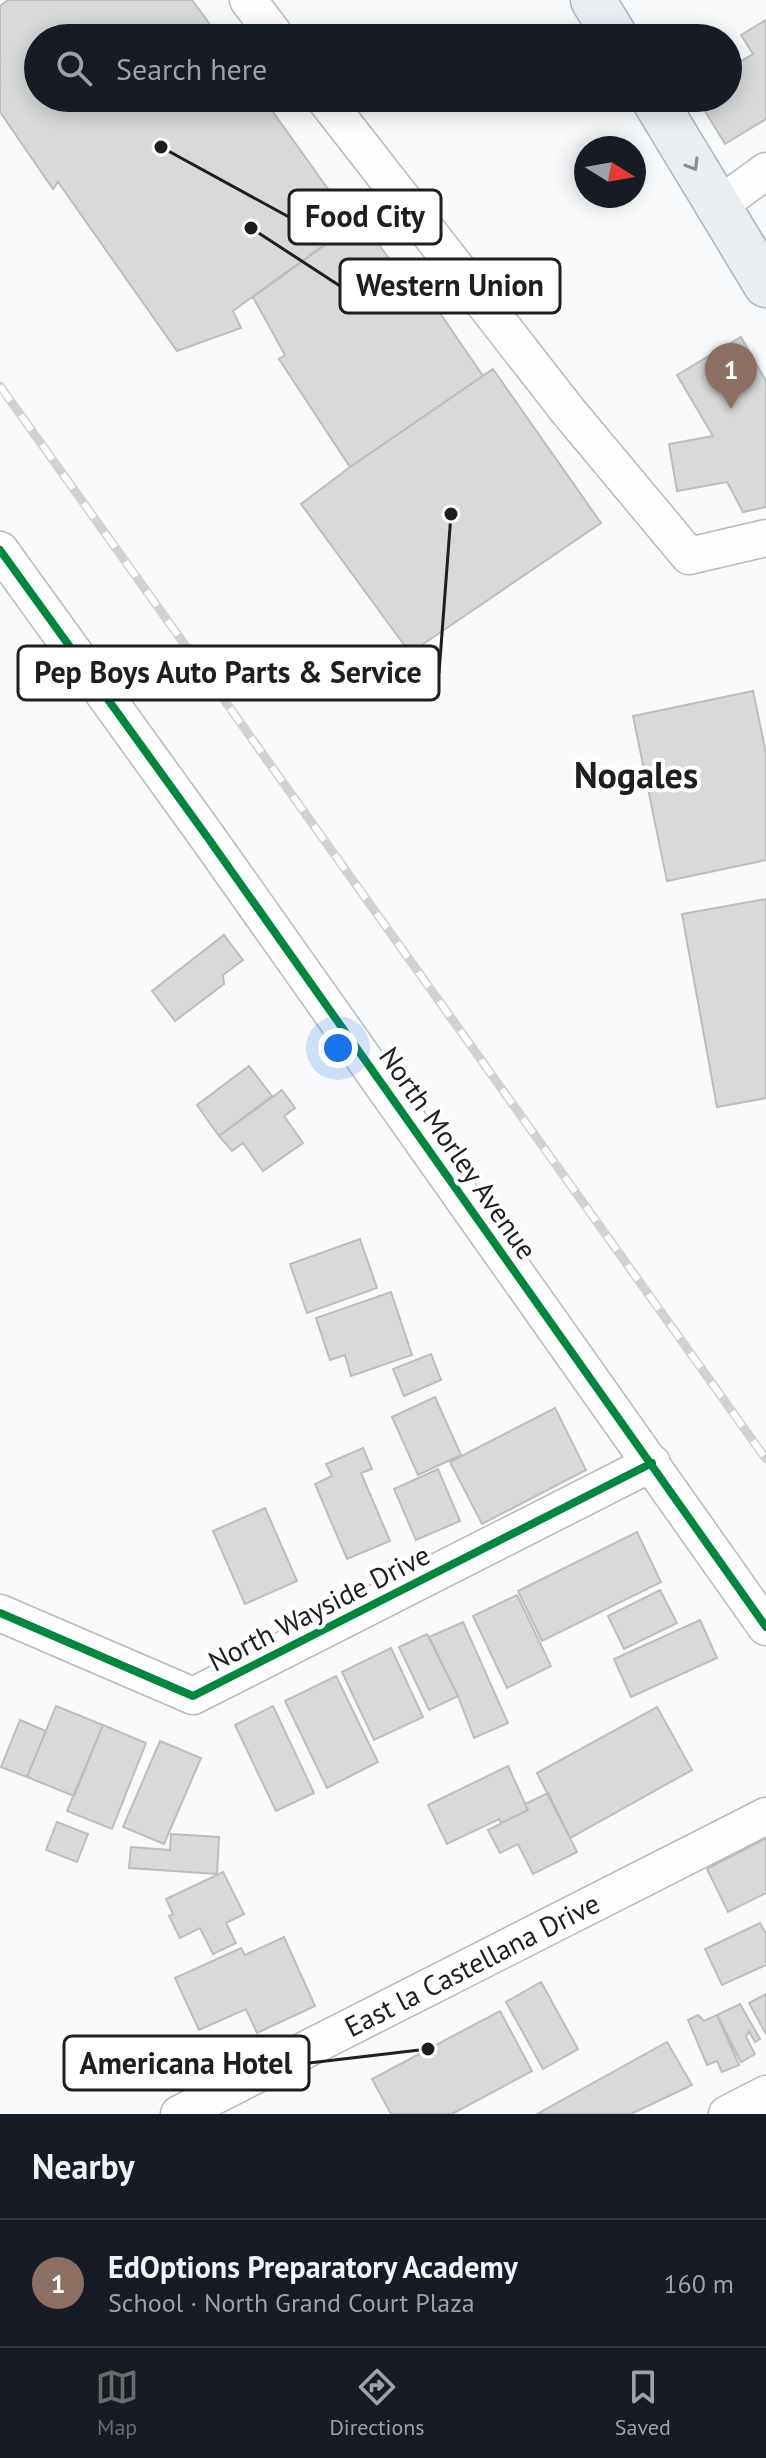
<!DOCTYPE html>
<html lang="en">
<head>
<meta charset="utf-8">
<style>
  body { margin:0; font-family:"PT Sans",sans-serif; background:#242831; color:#f1f3f6 }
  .compass { position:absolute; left:574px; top:136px; width:72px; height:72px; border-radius:50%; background:#171b24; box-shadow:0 4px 20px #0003; rotate:101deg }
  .you { position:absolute; left:338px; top:1048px; width:28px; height:28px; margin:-20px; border:6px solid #fff; border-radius:50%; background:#1a73e8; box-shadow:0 0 0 12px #1a73e833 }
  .badge { display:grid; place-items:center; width:52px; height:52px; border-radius:50%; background:#6a6b6c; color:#fff; font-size:26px; font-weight:700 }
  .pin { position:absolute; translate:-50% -66px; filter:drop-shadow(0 2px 4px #0008) }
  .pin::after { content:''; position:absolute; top:42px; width:28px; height:24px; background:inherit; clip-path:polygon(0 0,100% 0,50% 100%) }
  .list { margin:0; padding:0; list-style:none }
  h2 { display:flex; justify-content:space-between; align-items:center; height:104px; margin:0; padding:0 32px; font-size:34px }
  h2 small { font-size:26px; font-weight:400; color:#9ea1a6 }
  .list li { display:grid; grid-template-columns:52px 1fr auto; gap:24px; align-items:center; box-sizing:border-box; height:128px; padding:0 32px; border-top:2px solid #363941 }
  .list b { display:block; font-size:30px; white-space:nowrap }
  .list p { margin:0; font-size:26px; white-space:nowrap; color:#9ea1a6 }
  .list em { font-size:26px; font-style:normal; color:#9ea1a6 }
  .icon { flex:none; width:44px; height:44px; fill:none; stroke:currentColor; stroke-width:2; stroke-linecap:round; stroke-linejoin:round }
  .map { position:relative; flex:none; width:766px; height:2114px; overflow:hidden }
  .search { position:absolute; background:#171b24; box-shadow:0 4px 20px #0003; left:24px; right:24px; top:24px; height:88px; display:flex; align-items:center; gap:20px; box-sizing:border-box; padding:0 28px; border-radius:44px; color:#9ea1a6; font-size:30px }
  .sheet { height:232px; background:#171b24 }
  nav { display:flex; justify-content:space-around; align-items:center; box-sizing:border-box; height:112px; border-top:2px solid #363941; background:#171b24; font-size:22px; color:#9ea1a6 }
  nav a { display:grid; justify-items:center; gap:4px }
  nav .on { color:#6a6b6c }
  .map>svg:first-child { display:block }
  .building { fill:#d8d9d9; stroke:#bcbebe; stroke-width:2 }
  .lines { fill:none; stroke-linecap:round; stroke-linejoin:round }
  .street-casing { stroke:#b8b9ba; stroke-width:39 }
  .primary-casing { stroke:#aab5bd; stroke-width:47 }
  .street { stroke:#fefefe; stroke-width:36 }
  .primary { stroke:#e8eef2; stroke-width:44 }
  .rail-casing { stroke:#d1d1d2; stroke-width:9 }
  .rail { stroke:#fff; stroke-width:6; stroke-dasharray:18; stroke-linecap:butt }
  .cycleway-casing { stroke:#fff; stroke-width:13 }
  .cycleway { stroke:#00873e; stroke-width:8 }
  .oneway { stroke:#8d9093 }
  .labels { text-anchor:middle; stroke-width:8; stroke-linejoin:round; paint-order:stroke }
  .street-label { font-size:28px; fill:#1d1e1f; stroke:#fff }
  .district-label { font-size:36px; font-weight:bold; fill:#1d1e1f; stroke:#fff }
  .leader { fill:none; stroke:#1d1e1f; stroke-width:3 }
  .callout-dot { fill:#1d1e1f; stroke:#fff; stroke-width:3 }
  .callout { fill:#fff; stroke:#1d1e1f; stroke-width:3 }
  .callout-label { font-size:30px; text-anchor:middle; font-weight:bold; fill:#1d1e1f }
</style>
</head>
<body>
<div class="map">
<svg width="766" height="2114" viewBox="0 0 766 2114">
  <rect width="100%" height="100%" fill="#f8fafb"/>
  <!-- building -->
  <path class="building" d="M8,0H192L220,38H38V98H263L353,224L233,311L241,328L177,351L58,182L53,189L0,112V6Z
    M766,20V119L725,144L697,98H728V69L753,54L741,35Z
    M361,219L404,280L414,275L483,376L350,467L279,359L285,355L253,297Z
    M741,337L766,381V507L743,512L727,482L677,491L669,444L713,436L677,375Z
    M493,369L601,523L410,653L301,504L350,467Z
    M753,691L766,753V860L667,881L633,716Z
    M766,899V1098L717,1107L682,914Z
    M224,935L243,960L223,975L224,984L175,1021L152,991Z
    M249,1066L272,1096L219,1136L197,1105Z
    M282,1090L295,1108L284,1116L303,1143L263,1171L243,1143L232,1151L219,1136Z
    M360,1239L377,1288L307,1313L290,1264Z
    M391,1292L412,1355L351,1376L345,1355L330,1360L316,1318Z
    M431,1354L441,1380L404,1396L393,1369Z
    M435,1397L461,1455L418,1475L392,1417Z
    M555,1408L586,1470L482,1524L450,1462Z
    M363,1448L372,1469L361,1473L390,1541L347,1559L315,1484L332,1476L326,1464Z
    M438,1469L460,1521L416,1540L394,1489Z
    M265,1508L297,1581L245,1604L213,1531Z
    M637,1532L661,1582L542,1641L518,1591Z
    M660,1590L677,1623L624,1649L608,1616Z
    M517,1595L551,1666L507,1688L473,1616Z
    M700,1620L717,1658L631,1697L614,1659Z
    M463,1622L508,1723L474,1738L458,1696L429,1637Z
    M427,1634L458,1696L429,1710L399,1647Z
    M391,1648L423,1717L374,1740L342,1672Z
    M336,1676L378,1762L327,1788L285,1701Z
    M56,1706L103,1725L74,1796L27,1777Z
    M273,1706L314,1793L276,1811L235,1725Z
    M657,1707L692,1770L570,1838L537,1773Z
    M20,1720L46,1731L27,1777L1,1767Z
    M103,1725L146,1743L112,1829L67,1811Z
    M160,1741L201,1758L164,1844L123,1827Z
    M508,1766L528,1810L501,1823L499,1819L447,1844L428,1805Z
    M548,1793L577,1852L533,1874L518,1844L500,1853L488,1830L528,1810L525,1804Z
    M57,1822L88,1834L77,1862L46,1850Z
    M171,1834L219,1837L217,1874L129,1868L131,1847L170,1850Z
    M766,1838V1893L728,1912L707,1869Z
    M223,1872L244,1914L226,1923L236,1943L213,1954L200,1928L180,1938L169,1916L173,1914L166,1899Z
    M760,1923L766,1934V1965L722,1985L705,1949Z
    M284,1937L315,2006L257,2033L246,2009L199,2030L175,1978L241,1948L245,1955Z
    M541,1982L578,2049L543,2069L506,2002Z
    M766,1994V2034L749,2003Z
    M740,2004L760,2039L755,2042L749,2031L746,2037L755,2054L741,2062L717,2015Z
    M500,2011L532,2071L452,2114H391L372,2079Z
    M698,2015L704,2021L717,2015L739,2065L722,2072L717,2061L707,2065L688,2020Z
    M667,2042L692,2085L631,2114H537Z"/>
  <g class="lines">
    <defs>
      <path id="street" d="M248,0L277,38
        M324,98L568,411L689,556L766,538
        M718,206L766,171
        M0,550L208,838L766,1627
        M0,1613L193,1696L652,1463
        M179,2114L766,1816
        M727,2114L766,2094"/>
      <path id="primary" d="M593,0L616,38
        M653,98L766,285"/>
    </defs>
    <!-- street casing -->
    <use href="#street" class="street-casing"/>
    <!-- primary casing -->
    <use href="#primary" class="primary-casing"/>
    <!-- street -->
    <use href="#street" class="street"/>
    <!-- primary -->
    <use href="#primary" class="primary"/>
    <defs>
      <path id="rail" d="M0,386L766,1459"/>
    </defs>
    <!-- rail casing -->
    <use href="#rail" class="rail-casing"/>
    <!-- rail -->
    <use href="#rail" class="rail"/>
    <defs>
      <path id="cycleway" d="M0,550L208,838L766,1627
        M0,1613L193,1696L652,1463"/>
    </defs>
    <!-- cycleway casing -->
    <use href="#cycleway" class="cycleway-casing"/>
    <!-- cycleway -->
    <use href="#cycleway" class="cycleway"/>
  </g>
  <!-- one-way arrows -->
  <defs><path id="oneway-chevron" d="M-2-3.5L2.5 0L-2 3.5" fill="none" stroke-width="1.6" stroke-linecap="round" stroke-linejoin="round" transform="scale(2)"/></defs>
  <use class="oneway" href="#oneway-chevron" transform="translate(693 165) rotate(59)"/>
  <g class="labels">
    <!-- street labels -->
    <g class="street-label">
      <text transform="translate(458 1153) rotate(55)" y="10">North Morley Avenue</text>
      <text transform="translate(319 1608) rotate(-27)" y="10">North Wayside Drive</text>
      <text transform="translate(472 1965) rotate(-27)" y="10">East la Castellana Drive</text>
    </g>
    <!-- district labels -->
    <g class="district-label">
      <text x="636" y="788">Nogales</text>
    </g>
  </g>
  <!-- callouts -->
  <path class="leader" d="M161 147L289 217M251 228L340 286M451 514L439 673M428 2049L309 2063"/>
  <g class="callout-dot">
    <circle cx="161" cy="147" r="8"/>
    <circle cx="251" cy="228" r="8"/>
    <circle cx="451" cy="514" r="8"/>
    <circle cx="428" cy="2049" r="8"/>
  </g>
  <g class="callout">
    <rect x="289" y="190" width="152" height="54" rx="8"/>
    <rect x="340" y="259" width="220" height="54" rx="8"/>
    <rect x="18" y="646" width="421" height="54" rx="8"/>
    <rect x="64" y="2036" width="245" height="54" rx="8"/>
  </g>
  <g class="callout-label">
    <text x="365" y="227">Food City</text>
    <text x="450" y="296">Western Union</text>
    <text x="228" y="683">Pep Boys Auto Parts &amp; Service</text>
    <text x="186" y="2074">Americana Hotel</text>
  </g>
</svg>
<svg class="compass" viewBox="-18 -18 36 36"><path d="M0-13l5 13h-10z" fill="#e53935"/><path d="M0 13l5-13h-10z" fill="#9ea1a6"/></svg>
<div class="you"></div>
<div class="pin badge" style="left:731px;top:409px;background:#8d6e63">1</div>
<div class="search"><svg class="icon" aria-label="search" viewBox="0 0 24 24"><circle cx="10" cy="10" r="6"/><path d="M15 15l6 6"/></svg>Search here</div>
</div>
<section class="sheet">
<h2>Nearby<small></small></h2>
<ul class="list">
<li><span class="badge" style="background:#8d6e63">1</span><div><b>EdOptions Preparatory Academy</b><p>School · North Grand Court Plaza</p></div><em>160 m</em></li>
</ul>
</section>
<nav>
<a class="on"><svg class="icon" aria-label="map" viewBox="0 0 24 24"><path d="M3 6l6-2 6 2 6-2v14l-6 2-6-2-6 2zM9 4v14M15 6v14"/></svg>Map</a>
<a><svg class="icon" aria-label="directions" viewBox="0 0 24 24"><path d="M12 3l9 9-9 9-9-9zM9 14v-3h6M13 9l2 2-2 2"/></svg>Directions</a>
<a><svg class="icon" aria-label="saved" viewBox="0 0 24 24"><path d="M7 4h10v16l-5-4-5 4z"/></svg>Saved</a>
</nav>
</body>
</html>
